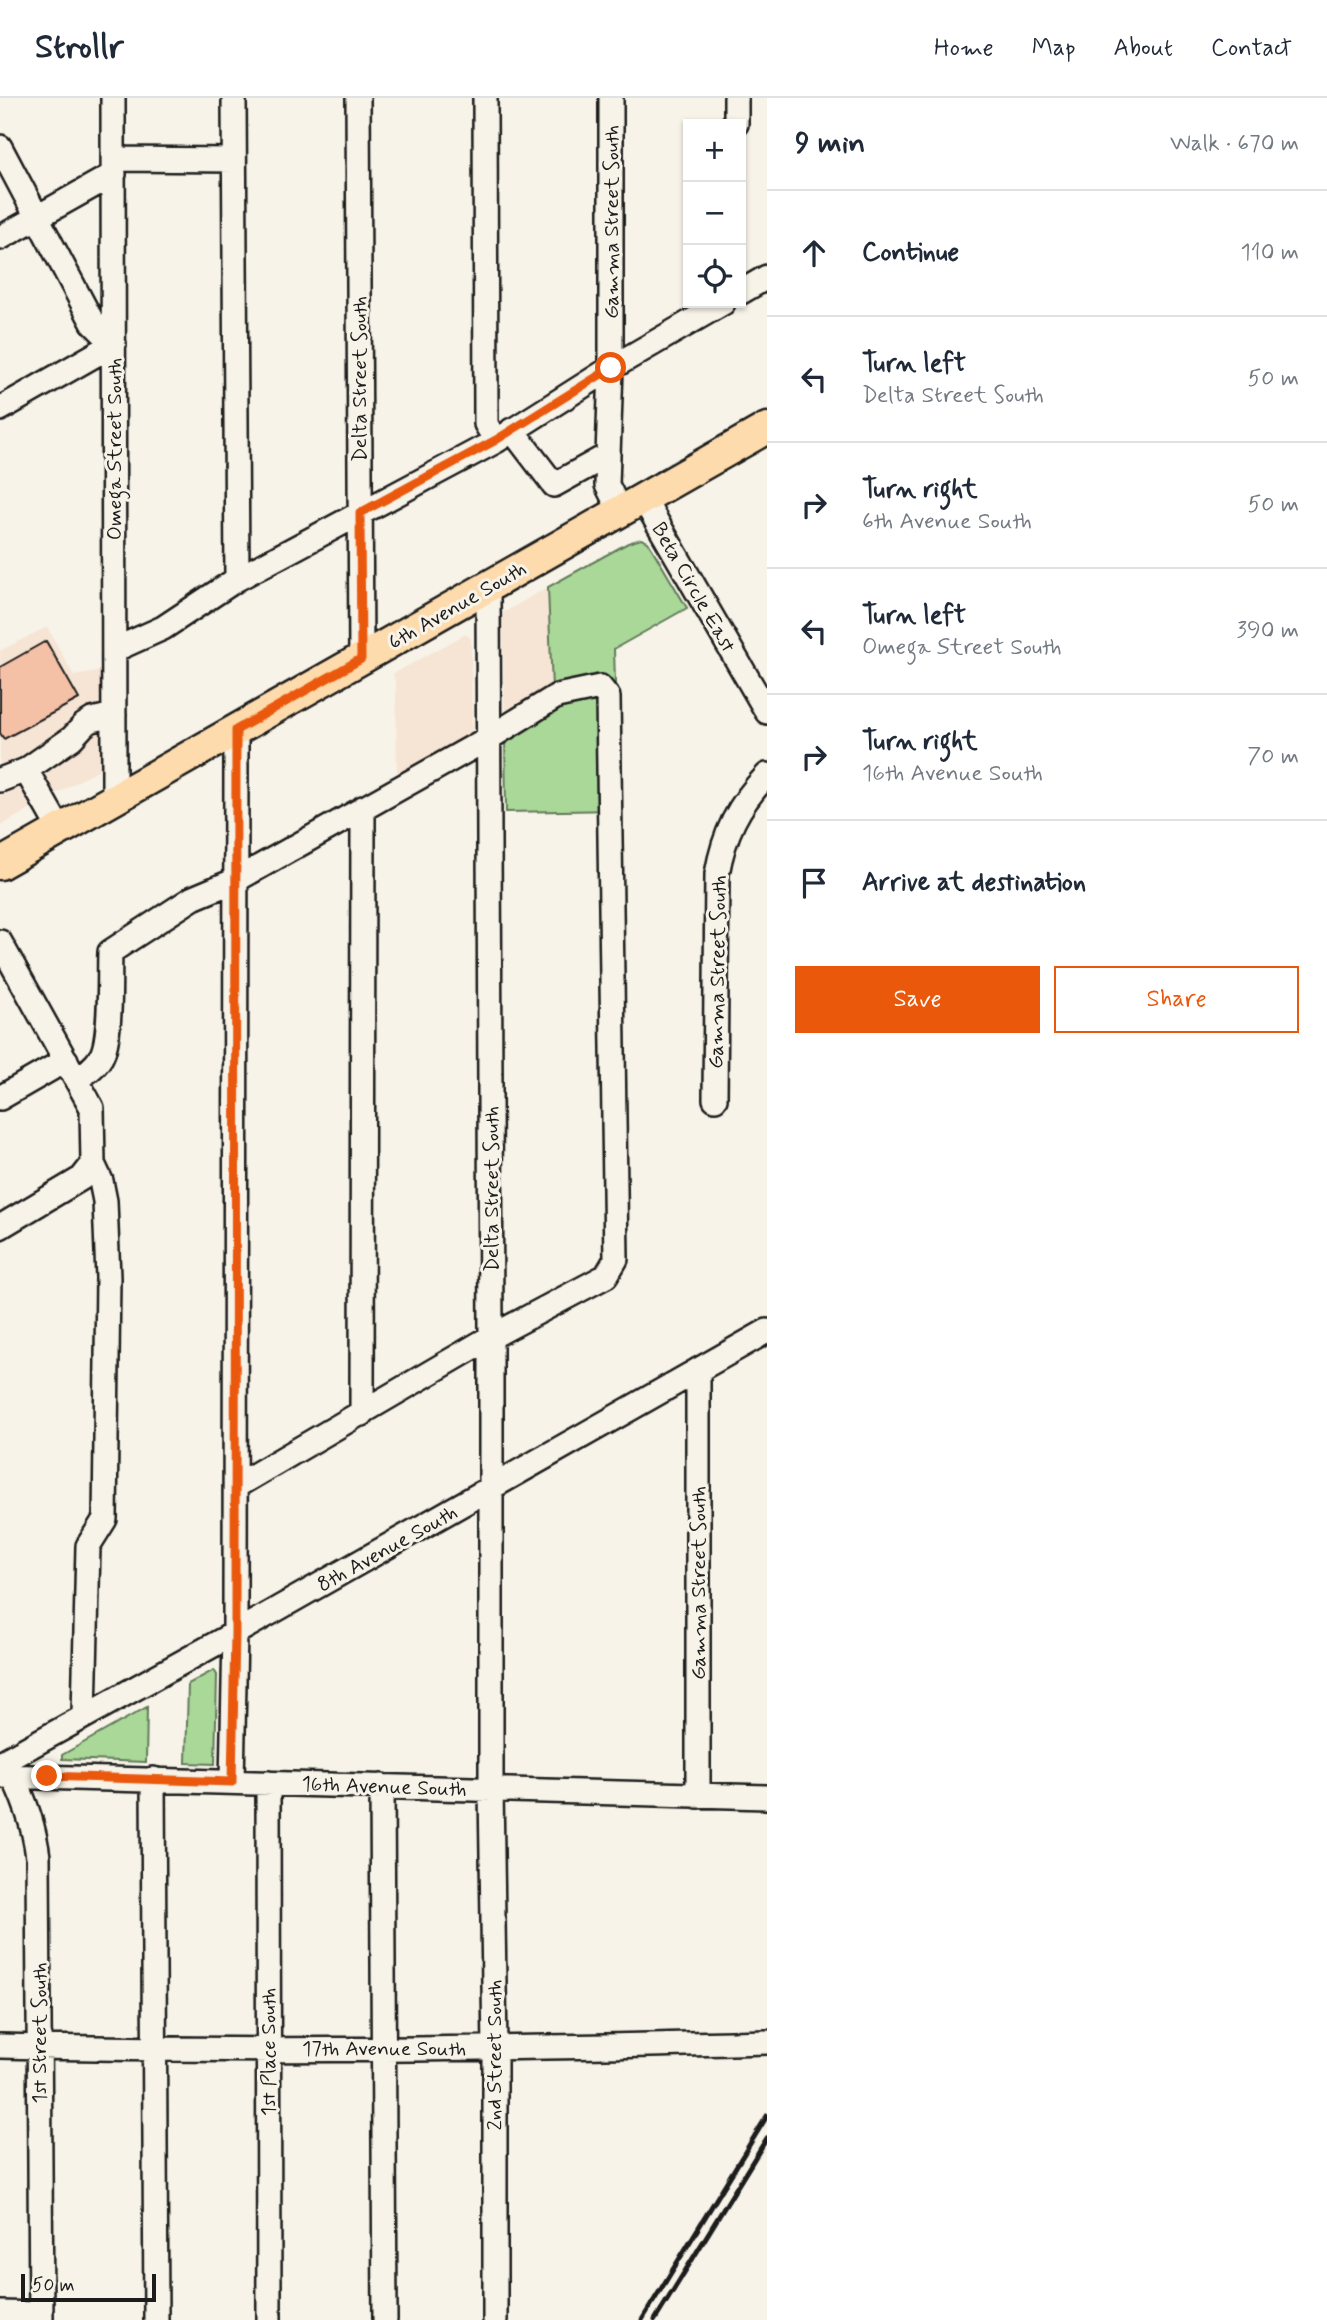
<!DOCTYPE html>
<html lang="en">
<head>
<meta charset="utf-8">
<style>
  body { margin:0; font-family:Mynerve,sans-serif; background:#f6f6f7; color:#1f2937 }
  .controls { position:absolute; right:21px; top:21px; display:grid; overflow:hidden; border-radius:0px; box-shadow:0 2px 5px #0004 }
  .controls button { width:63px; height:63px; display:grid; place-items:center; padding:0; border:0; border-bottom:2px solid #e0e1e3; background:#fff; color:#1f2937; font:35px sans-serif }
  .scale { position:absolute; left:21px; bottom:18px; width:135px; box-sizing:border-box; padding-left:7px; border:4px solid #1c1c1c; border-top:0; font-size:19px; line-height:24px; white-space:nowrap; color:#1c1c1c; -webkit-text-stroke:5px #f7f3e8; paint-order:stroke }
  .stop { position:absolute; width:21px; height:21px; margin:-16px; border:5px solid #ea580c; border-radius:50%; background:#fff }
  .stop.end { background:#ea580c; border-color:#fff; box-shadow:0 2px 7px #0008 }
  .list { margin:0; padding:0; list-style:none }
  h2 { display:flex; justify-content:space-between; align-items:center; height:91px; margin:0; padding:0 28px; font-size:30px }
  h2 small { font-size:23px; font-weight:400; color:#747a83 }
  .list li { display:grid; grid-template-columns:46px 1fr auto; gap:21px; align-items:center; box-sizing:border-box; height:126px; padding:0 28px; border-top:2px solid #e0e1e3 }
  .list b { display:block; font-size:26px; white-space:nowrap }
  .list p { margin:0; font-size:23px; white-space:nowrap; color:#747a83 }
  .list em { font-size:23px; font-style:normal; color:#747a83 }
  .actions { display:flex; gap:14px; padding:21px 28px }
  .actions a { flex:1; padding:16px 0; border:2px solid #ea580c; border-radius:0px; text-align:center; font-size:24px; color:#ea580c }
  .actions .main { background:#ea580c; color:#fff }
  .icon { flex:none; width:38px; height:38px; fill:none; stroke:currentColor; stroke-width:2; stroke-linecap:round; stroke-linejoin:round }
  .map { position:relative; flex:none; width:767px; height:2222px; overflow:hidden }
  header { display:flex; align-items:center; gap:42px; box-sizing:border-box; height:98px; padding:0 35px; background:#fff; border-bottom:2px solid #e0e1e3 }
  header strong { font-size:33px }
  nav { display:flex; gap:38px; margin-inline-start:auto; font-size:24px }
  main { display:flex }
  aside { flex:1; background:#fff }
  .map>svg:first-child { display:block }
  .built { fill:#f6e4d4 }
  .green { fill:#a9d898; stroke:#627a5a; stroke-width:2 }
  .building { fill:#f4c0a6; stroke:#1c1c1c; stroke-width:2 }
  .lines { fill:none; stroke-linecap:round; stroke-linejoin:round }
  .minor-casing { stroke:#1c1c1c; stroke-width:28 }
  .major-casing { stroke:#1c1c1c; stroke-width:35 }
  .minor { stroke:#f7f3e8; stroke-width:23 }
  .major { stroke:#fedbac; stroke-width:30 }
  .rail { stroke:#1c1c1c; stroke-width:5 }
  .route { stroke:#ea580c; stroke-width:9 }
  .labels { text-anchor:middle; stroke-width:6; stroke-linejoin:round; paint-order:stroke }
  .street-label { font-size:21px; fill:#1c1c1c; stroke:#f7f3e8 }
</style>
</head>
<body>
<header>
<strong>Strollr</strong>
<nav><a>Home</a><a>Map</a><a>About</a><a>Contact</a></nav>
</header>
<main>
<div class="map">
<svg width="767" height="2222" viewBox="0 0 767 2222">
  <rect width="100%" height="100%" fill="#f7f3e8"/>
  <filter id="ink" filterUnits="userSpaceOnUse"><feTurbulence type="fractalNoise" baseFrequency=".0143" numOctaves="2"/><feDisplacementMap in="SourceGraphic" scale="14" xChannelSelector="R" yChannelSelector="G"/><feConvolveMatrix kernelMatrix="1 2 1 2 8 2 1 2 1" color-interpolation-filters="sRGB"/></filter>
  <g filter="url(#ink)">
    <!-- built -->
    <path class="built" d="M548,489L552,591L505,622L503,515Z
      M47,529L74,578L101,573V670L0,728V553Z
      M466,536L471,541L472,645L397,683L396,585L393,576Z"/>
    <!-- green -->
    <path class="green" d="M641,441L648,444L687,510L614,551L619,712L506,714L505,635L552,591L548,489L628,445Z
      M214,1572L217,1577L215,1666L186,1665L188,1586Z
      M147,1609L146,1664L62,1661V1657Z"/>
    <!-- building -->
    <path class="building" d="M46,543L79,601L4,641L0,635V569Z"/>
    <g class="lines">
      <defs>
        <path id="minor" d="M113,0L114,701
          M234,0L237,481
          M358,0L361,561
          M485,0L486,326L496,343
          M611,0V270L607,387L620,413
          M736,26V0
          M0,49L93,225L114,246L0,311
          M114,61L234,62
          M0,140L114,76
          M741,194L767,179
          M512,332L554,387L608,357
          M643,400L767,614
          M488,490L491,1239V1692L495,1951V2222
          M114,552L163,530L237,481L496,343L611,270L723,205
          M26,672L72,640L84,627L92,622L114,617
          M0,682L26,672L60,732
          M0,844L92,1010L93,1066L101,1083L105,1103L108,1180L105,1421L88,1448L84,1617
          M77,981C86,975 95,969 101,959C112,940 109,878 110,854L193,800L236,782L489,640L557,598L600,589L608,599L616,1161L606,1178L491,1239L236,1388
          M0,1000L66,962
          M715,1001L717,776C724,736 738,707 767,677
          M0,1129L82,1080L93,1066
          M698,1272V1698
          M362,1316L363,710
          M4,1663L235,1535L767,1233
          M7,1667C23,1696 34,1727 38,1759L41,2222
          M0,1678L767,1699
          M153,1681L156,2222
          M232,1684L235,1535L236,632
          M268,1685L269,2222
          M382,1688L385,2222
          M0,1948C256,1955 511,1951 767,1944
          M0,2215L40,2216"/>
        <path id="major" d="M0,766L767,330"/>
      </defs>
      <!-- minor casing -->
      <use href="#minor" class="minor-casing"/>
      <!-- major casing -->
      <use href="#major" class="major-casing"/>
      <!-- minor -->
      <use href="#minor" class="minor"/>
      <!-- major -->
      <use href="#major" class="major"/>
      <!-- rail -->
      <path class="rail" d="M642,2222L767,2018
        M655,2222L767,2040"/>
    </g>
  </g>
  <g class="lines" filter="url(#ink)">
    <!-- route -->
    <path class="route" d="M47,1678L232,1684L235,1535L236,632L361,561L360,415L496,342L611,270"/>
  </g>
  <g class="labels">
    <!-- street labels -->
    <g class="street-label">
      <text transform="translate(611 124) rotate(-90)" y="7">Gamma Street South</text>
      <text transform="translate(359 281) rotate(-90)" y="7">Delta Street South</text>
      <text transform="translate(114 351) rotate(-90)" y="7">Omega Street South</text>
      <text transform="translate(694 489) rotate(60)" y="7">Beta Circle East</text>
      <text transform="translate(457 507) rotate(-30)" y="7">6th Avenue South</text>
      <text transform="translate(717 874) rotate(-89)" y="7">Gamma Street South</text>
      <text transform="translate(491 1091) rotate(-90)" y="7">Delta Street South</text>
      <text transform="translate(387 1450) rotate(-29)" y="7">8th Avenue South</text>
      <text transform="translate(698 1485) rotate(-90)" y="7">Gamma Street South</text>
      <text transform="translate(384 1688) rotate(2)" y="7">16th Avenue South</text>
      <text transform="translate(39 1935) rotate(-90)" y="7">1st Street South</text>
      <text x="384" y="1957">17th Avenue South</text>
      <text transform="translate(268 1954) rotate(-90)" y="7">1st Place South</text>
      <text transform="translate(494 1957) rotate(-90)" y="7">2nd Street South</text>
    </g>
  </g>
</svg>
<div class="controls">
<button>+</button>
<button>−</button>
<button><svg class="icon" aria-label="locate" viewBox="0 0 24 24"><circle cx="12" cy="12" r="6"/><path d="M12 2v4M12 18v4M2 12h4M18 12h4"/></svg></button>
</div>
<div class="scale">50 m</div>
<div class="stop" style="left:611px;top:270px"></div>
<div class="stop end" style="left:47px;top:1678px"></div>
</div>
<aside>
<h2>9 min<small>Walk · 670 m</small></h2>
<ul class="list">
<li><svg class="icon" aria-label="ahead" viewBox="0 0 24 24"><path d="M12 20V5M6 11l6-6 6 6"/></svg><div><b>Continue</b></div><em>110 m</em></li>
<li><svg class="icon" aria-label="left" viewBox="0 0 24 24"><path d="M17 20v-9H6M10 6l-5 5 5 5"/></svg><div><b>Turn left</b><p>Delta Street South</p></div><em>50 m</em></li>
<li><svg class="icon" aria-label="right" viewBox="0 0 24 24"><path d="M7 20v-9h11M14 6l5 5-5 5"/></svg><div><b>Turn right</b><p>6th Avenue South</p></div><em>50 m</em></li>
<li><svg class="icon" aria-label="left" viewBox="0 0 24 24"><path d="M17 20v-9H6M10 6l-5 5 5 5"/></svg><div><b>Turn left</b><p>Omega Street South</p></div><em>390 m</em></li>
<li><svg class="icon" aria-label="right" viewBox="0 0 24 24"><path d="M7 20v-9h11M14 6l5 5-5 5"/></svg><div><b>Turn right</b><p>16th Avenue South</p></div><em>70 m</em></li>
<li><svg class="icon" aria-label="arrive" viewBox="0 0 24 24"><path d="M6 21V4h12l-3 4 3 4H6"/></svg><div><b>Arrive at destination</b></div></li>
</ul>
<div class="actions"><a class="main">Save</a><a>Share</a></div>
</aside>
</main>
</body>
</html>
